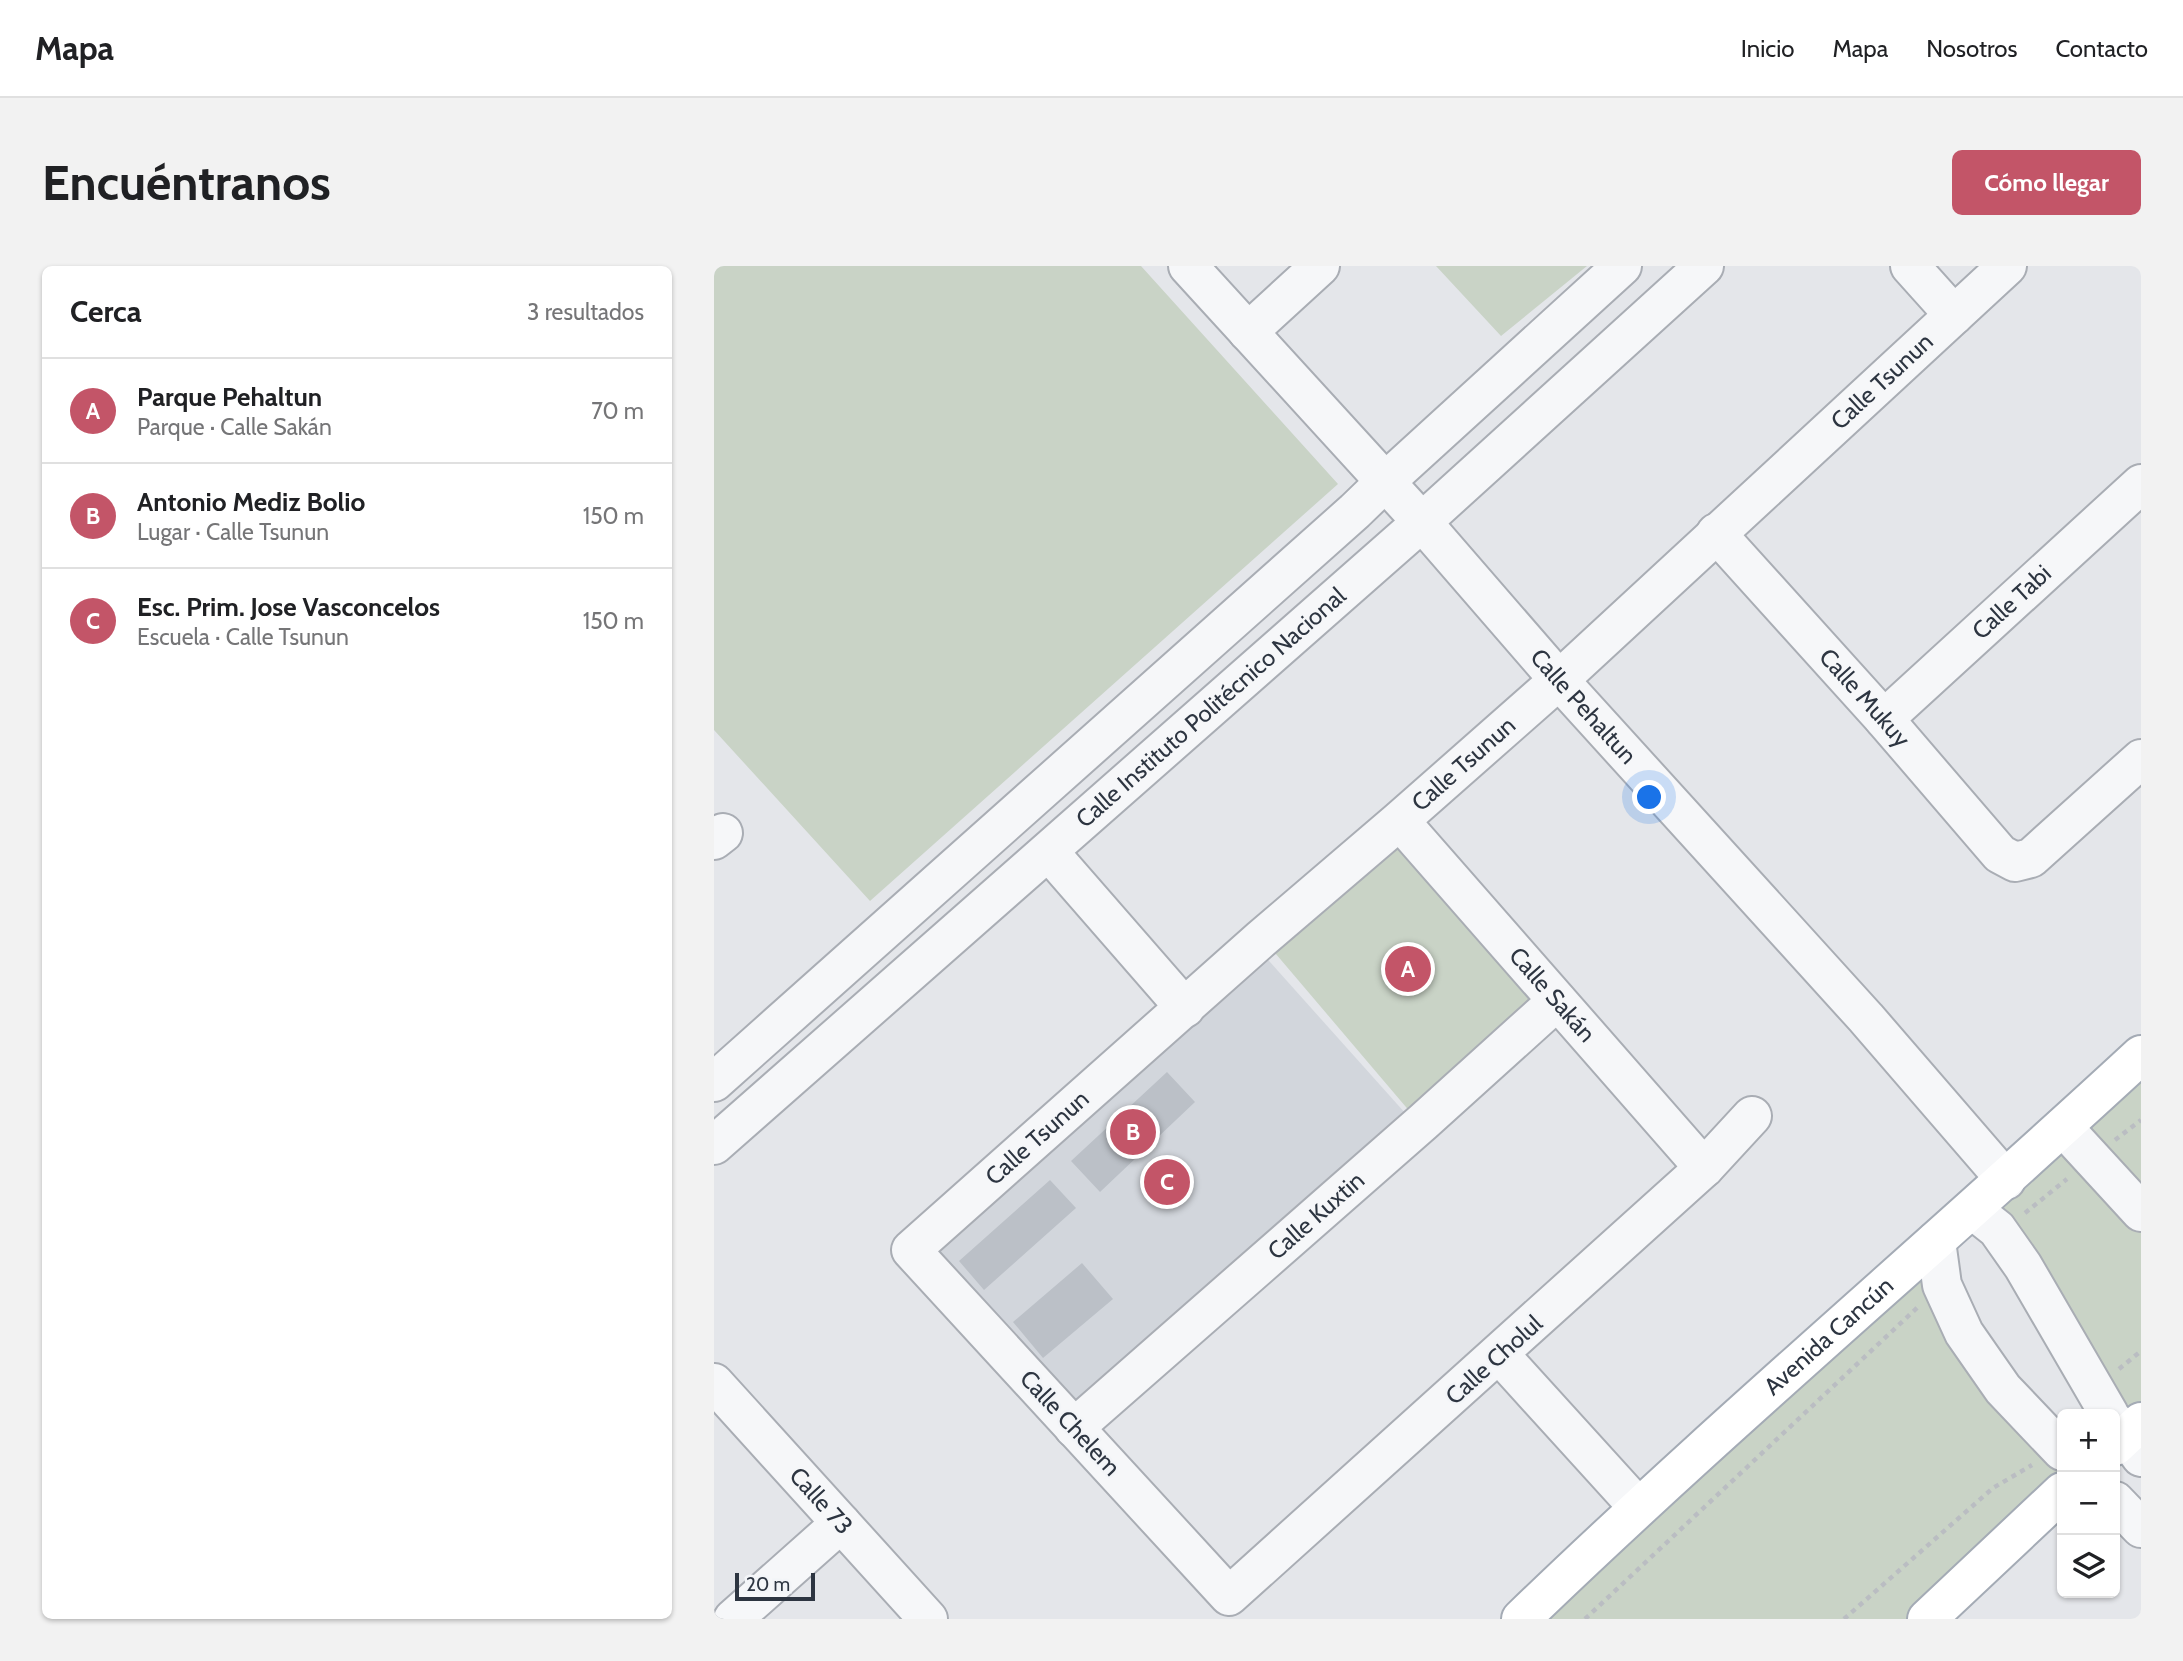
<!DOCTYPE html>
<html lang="es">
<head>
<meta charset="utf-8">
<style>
  body { margin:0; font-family:Cabin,sans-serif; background:#f2f2f2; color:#202124 }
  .controls { position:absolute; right:21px; bottom:21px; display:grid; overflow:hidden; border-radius:10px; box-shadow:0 2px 5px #0004 }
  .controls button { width:63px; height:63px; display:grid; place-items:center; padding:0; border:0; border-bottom:2px solid #e0e0e0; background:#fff; color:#202124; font:35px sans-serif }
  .scale { position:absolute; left:21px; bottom:18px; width:80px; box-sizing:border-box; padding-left:7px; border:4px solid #2d3541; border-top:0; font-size:19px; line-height:24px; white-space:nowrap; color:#2d3541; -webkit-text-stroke:5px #f3f5f8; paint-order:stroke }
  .you { position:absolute; left:936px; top:532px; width:24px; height:24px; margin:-18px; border:5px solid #fff; border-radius:50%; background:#1a73e8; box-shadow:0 0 0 10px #1a73e833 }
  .badge { display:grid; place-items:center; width:46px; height:46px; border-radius:50%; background:#c35568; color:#fff; font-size:23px; font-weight:700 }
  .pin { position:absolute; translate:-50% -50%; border:4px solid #fff; box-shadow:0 2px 7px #0006 }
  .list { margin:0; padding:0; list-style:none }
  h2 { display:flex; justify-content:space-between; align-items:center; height:91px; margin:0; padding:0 28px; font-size:30px }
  h2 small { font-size:23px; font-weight:400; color:#757577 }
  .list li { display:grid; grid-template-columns:46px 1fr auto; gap:21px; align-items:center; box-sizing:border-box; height:105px; padding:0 28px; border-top:2px solid #e0e0e0 }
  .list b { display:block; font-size:26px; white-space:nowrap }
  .list p { margin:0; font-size:23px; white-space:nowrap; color:#757577 }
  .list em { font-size:23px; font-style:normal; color:#757577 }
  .icon { flex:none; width:38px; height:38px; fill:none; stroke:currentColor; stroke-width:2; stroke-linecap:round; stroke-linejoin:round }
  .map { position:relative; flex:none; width:1427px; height:1353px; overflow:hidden; border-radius:10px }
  header { display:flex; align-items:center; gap:42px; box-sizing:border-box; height:98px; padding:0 35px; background:#fff; border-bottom:2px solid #e0e0e0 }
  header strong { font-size:33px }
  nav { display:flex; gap:38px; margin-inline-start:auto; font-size:24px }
  .intro { display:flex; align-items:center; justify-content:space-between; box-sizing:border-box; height:168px; padding:0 42px }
  h1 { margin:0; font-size:49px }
  .button { padding:18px 32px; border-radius:10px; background:#c35568; color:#fff; font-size:24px; font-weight:700 }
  main { display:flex; gap:42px; padding:0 42px }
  aside { flex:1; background:#fff; border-radius:10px; box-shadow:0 2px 5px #0004 }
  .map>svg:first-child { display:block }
  .built { fill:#d2d6dc }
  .green { fill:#c9d3c6 }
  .building { fill:#bbc0c7 }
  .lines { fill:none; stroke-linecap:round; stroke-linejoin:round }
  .minor-casing { stroke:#a9adb4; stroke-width:42 }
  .major-casing { stroke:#a4abb5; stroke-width:42 }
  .path { stroke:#babdc2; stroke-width:4.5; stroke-dasharray:5 5; stroke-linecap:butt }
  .minor { stroke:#f6f7f9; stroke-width:38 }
  .major { stroke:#fff; stroke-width:38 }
  .labels { text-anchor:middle; stroke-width:5; stroke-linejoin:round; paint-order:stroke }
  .street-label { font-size:24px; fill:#2d3541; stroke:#f3f5f8 }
</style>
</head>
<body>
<header>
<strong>Mapa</strong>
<nav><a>Inicio</a><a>Mapa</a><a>Nosotros</a><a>Contacto</a></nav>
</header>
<div class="intro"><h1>Encuéntranos</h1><a class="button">Cómo llegar</a></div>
<main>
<aside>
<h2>Cerca<small>3 resultados</small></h2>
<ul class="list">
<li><span class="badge">A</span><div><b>Parque Pehaltun</b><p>Parque · Calle Sakán</p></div><em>70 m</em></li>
<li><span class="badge">B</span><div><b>Antonio Mediz Bolio</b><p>Lugar · Calle Tsunun</p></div><em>150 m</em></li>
<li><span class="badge">C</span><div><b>Esc. Prim. Jose Vasconcelos</b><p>Escuela · Calle Tsunun</p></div><em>150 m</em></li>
</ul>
</aside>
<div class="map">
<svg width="1427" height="1353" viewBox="0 0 1427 1353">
  <rect width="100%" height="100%" fill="#e4e6ea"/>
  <!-- built -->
  <path class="built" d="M547,686L692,848L359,1146L214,983Z"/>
  <!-- green -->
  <path class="green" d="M0,0H427L624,218L156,635L0,464Z
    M722,0H873L787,70Z
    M685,555L838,732L703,854L550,674Z
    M1427,791V1157L1411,1172L1259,944Z
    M1222,975L1250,1066L1348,1178V1226L1214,1353H817Z"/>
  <!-- building -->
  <path class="building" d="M453,806L481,836L386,926L357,895Z
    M336,914L362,942L270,1024L245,995Z
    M368,997L399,1033L329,1092L299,1056Z"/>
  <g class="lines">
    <defs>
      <g id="minor">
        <path id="s1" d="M474,0L708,256L845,414L1152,752L1292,914"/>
        <path d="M1196,0L1240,49"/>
        <path d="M534,66L606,0"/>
        <path id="s2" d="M1002,267L1170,453L1286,588L1301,596L1317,592L1427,493"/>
        <path id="s3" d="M1170,453L1427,218"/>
        <path id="s4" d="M686,555L990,902"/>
        <path d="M0,574L9,567"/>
        <path d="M335,586L471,742"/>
        <path d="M0,816L641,245L671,216L908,0"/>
        <path id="s5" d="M1038,850L990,902L515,1330L197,984L547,673L685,555L845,414L1293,0"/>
        <path d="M1349,861L1427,946"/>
        <path id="s6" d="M0,879L708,256L990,0"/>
        <path d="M1259,944L1283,963L1309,1000L1395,1148"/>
        <path d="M1222,975L1228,1019L1250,1067L1289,1123L1348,1185"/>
        <path d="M786,1089L924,1241"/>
        <path id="s7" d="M0,1117L214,1353"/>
        <path d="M1401,1156L1427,1191"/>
        <path id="s8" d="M360,1162L709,856L843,735"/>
        <path d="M1401,1235L1427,1262"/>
        <path d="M19,1353L127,1257"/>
      </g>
      <g id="major">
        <path d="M1401,1180L1427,1156"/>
        <path id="s9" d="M807,1353C1008,1159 1222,979 1427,789"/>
        <path d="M1213,1353L1348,1226"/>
      </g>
    </defs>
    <!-- minor casing -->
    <use href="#minor" class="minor-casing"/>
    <!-- major casing -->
    <use href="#major" class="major-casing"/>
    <!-- path -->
    <path class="path" d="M1401,874L1427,854
      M1311,947L1353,913
      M1405,1103L1427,1085
      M871,1353L1205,1040
      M1130,1353L1279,1222L1318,1199"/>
    <!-- minor -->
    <use href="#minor" class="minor"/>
    <!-- major -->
    <use href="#major" class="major"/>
  </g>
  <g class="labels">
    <!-- street labels -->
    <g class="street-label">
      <text dy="8" stroke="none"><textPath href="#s5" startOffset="2483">Calle Tsunun</textPath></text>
      <text dy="8" stroke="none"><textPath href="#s3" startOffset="173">Calle Tabi</textPath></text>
      <text dy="8" stroke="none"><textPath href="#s2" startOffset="222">Calle Mukuy</textPath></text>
      <text dy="8" stroke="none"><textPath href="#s1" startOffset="592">Calle Pehaltun</textPath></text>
      <text dy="8" stroke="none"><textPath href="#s6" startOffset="662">Calle Instituto Politécnico Nacional</textPath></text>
      <text dy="8" stroke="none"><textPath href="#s5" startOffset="1916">Calle Tsunun</textPath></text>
      <text dy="8" stroke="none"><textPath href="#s4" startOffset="231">Calle Sakán</textPath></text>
      <text dy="8" stroke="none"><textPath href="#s5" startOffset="1349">Calle Tsunun</textPath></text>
      <text dy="8" stroke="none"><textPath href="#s8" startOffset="322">Calle Kuxtin</textPath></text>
      <text dy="8" stroke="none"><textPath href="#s9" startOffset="418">Avenida Cancún</textPath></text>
      <text transform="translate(780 1094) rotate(-42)" y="8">Calle Cholul</text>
      <text transform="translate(356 1157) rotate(47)" y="8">Calle Chelem</text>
      <text dy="8" stroke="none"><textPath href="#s7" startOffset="159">Calle 73</textPath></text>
    </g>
  </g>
</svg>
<div class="controls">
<button>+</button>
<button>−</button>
<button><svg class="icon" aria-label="layers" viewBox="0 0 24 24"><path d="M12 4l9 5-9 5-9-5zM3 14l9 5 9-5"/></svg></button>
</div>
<div class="scale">20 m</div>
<div class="you"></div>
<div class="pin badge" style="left:694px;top:703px">A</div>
<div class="pin badge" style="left:419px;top:866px">B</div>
<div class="pin badge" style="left:453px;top:916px">C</div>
</div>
</main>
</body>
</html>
